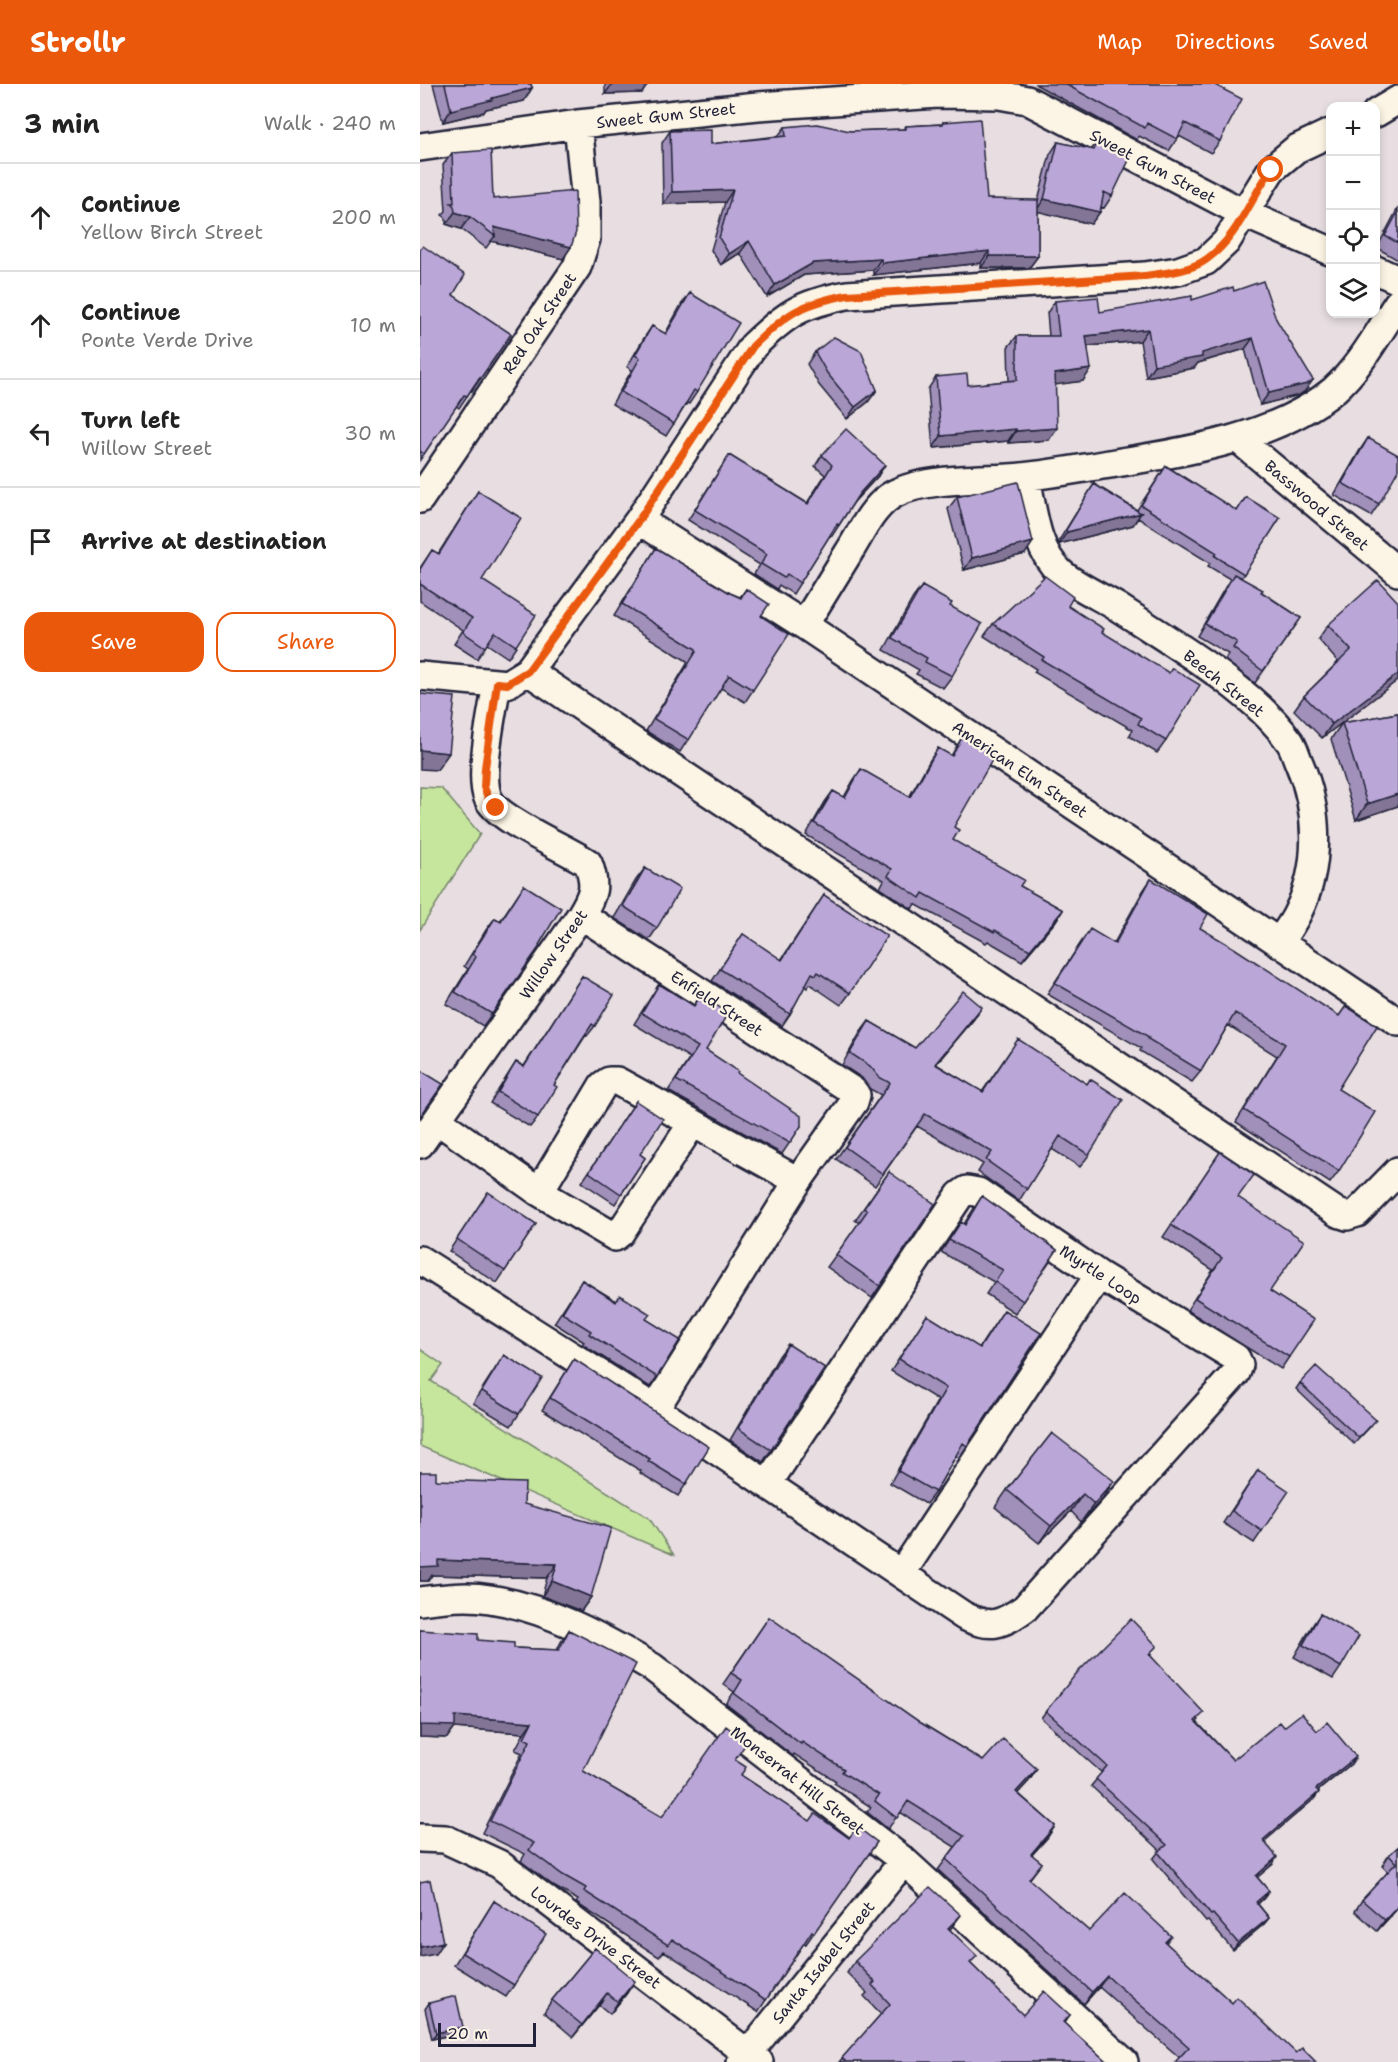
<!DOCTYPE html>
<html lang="en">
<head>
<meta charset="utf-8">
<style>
  body { margin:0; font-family:"Shantell Sans",sans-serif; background:#f6f6f6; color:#222 }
  .controls { position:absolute; right:18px; top:18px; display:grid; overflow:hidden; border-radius:12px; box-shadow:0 3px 9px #0003 }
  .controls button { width:54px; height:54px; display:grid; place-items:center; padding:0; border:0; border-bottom:2px solid #e0e0e0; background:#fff; color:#222; font:30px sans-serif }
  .scale { position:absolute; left:18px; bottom:15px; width:98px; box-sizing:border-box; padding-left:6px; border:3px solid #22223b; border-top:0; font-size:16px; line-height:21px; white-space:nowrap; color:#22223b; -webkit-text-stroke:4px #fcf5e5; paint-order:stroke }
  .stop { position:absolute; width:18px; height:18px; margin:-14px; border:4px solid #ea580c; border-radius:50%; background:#fff }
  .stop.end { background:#ea580c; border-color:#fff; box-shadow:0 2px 6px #0008 }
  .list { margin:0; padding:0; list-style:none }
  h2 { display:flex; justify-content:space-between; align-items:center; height:78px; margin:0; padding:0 24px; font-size:26px }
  h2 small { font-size:20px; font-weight:400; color:#767676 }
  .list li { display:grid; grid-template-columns:39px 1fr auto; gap:18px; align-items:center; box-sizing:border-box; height:108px; padding:0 24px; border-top:2px solid #e0e0e0 }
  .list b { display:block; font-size:22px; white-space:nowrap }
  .list p { margin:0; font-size:20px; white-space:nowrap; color:#767676 }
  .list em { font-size:20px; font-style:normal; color:#767676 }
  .actions { display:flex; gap:12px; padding:18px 24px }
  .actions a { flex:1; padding:14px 0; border:2px solid #ea580c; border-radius:18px; text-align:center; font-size:21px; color:#ea580c }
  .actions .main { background:#ea580c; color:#fff }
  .icon { flex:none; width:33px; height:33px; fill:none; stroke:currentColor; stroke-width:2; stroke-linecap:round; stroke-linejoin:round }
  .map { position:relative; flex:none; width:978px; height:1978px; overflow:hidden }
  header { display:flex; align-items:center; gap:36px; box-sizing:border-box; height:84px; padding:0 30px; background:#ea580c; color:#fff }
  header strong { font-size:28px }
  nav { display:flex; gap:33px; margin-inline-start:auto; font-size:21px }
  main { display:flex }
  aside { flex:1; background:#fff }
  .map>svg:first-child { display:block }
  .green { fill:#c6e59d; stroke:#74846c; stroke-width:1.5 }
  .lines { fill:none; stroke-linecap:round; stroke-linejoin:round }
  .street-casing { stroke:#22223b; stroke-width:32 }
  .street { stroke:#fcf5e5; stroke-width:27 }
  .wall { fill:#a190b9; stroke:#22223b; stroke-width:1.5 }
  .shaded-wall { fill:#837596; stroke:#22223b; stroke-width:1.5 }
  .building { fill:#bba7d7; stroke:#22223b; stroke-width:1.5 }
  .route { stroke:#ea580c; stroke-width:8 }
  .labels { text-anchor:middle; stroke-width:4.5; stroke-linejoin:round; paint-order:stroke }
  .street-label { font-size:16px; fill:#22223b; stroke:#fcf5e5 }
</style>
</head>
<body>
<header>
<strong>Strollr</strong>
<nav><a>Map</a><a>Directions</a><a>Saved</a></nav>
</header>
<main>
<aside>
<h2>3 min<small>Walk · 240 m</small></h2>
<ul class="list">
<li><svg class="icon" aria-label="ahead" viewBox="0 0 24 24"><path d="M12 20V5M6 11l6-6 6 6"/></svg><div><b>Continue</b><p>Yellow Birch Street</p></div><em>200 m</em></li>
<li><svg class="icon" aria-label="ahead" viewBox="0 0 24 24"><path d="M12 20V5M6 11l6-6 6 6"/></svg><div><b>Continue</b><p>Ponte Verde Drive</p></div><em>10 m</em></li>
<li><svg class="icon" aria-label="left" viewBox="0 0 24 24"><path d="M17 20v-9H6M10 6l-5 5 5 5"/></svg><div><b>Turn left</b><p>Willow Street</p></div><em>30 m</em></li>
<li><svg class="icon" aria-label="arrive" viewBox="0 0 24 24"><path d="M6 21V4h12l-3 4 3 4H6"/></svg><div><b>Arrive at destination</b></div></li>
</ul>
<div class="actions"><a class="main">Save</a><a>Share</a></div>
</aside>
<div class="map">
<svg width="978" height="1978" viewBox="0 0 978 1978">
  <rect width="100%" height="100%" fill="#e8dee1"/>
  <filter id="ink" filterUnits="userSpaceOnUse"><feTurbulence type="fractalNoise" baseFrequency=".0167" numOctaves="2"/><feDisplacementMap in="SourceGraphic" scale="12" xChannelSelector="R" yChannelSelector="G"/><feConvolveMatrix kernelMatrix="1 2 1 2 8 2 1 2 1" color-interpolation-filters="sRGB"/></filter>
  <g filter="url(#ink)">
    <!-- green -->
    <path class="green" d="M0,703L21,704L60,750L0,846Z
      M0,1265L23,1281L11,1297L229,1434L254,1471L0,1362Z"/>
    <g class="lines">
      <defs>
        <path id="street" d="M956,29L978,16
          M0,63L158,40L338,22L518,10L579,11L607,16L825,130L910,167
          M956,186L978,196
          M817,354L978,488
          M606,393C613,425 615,466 641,489C654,501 683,514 699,524C752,559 834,606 870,658C874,664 876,672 879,679C899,725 901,782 878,828C873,839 865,849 859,859
          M0,415L157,183L166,155V118L158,40
          M219,436L384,541L978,938
          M384,541C399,517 414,492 429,468C441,449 451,426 469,413C496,394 556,396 589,394C620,392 652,386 683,381C757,369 854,356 914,306C941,282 958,249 978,219
          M108,587L918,1129L927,1132L937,1129L978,1087
          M0,592L87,600L108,587L219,436L333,262C367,229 381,220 427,211L725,192L758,187L786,177L806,158L851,86L876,65L910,49
          M161,831L433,1007L436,1011L434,1018L378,1097L235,1325
          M17,1036L119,1108L195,1153L200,1149L272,1040
          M0,1060L161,831C173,811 177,802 168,779C146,764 77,736 68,714C58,691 73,626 77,599
          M119,1108L183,1001L189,997H197L378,1097
          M0,1176L235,1325L544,1532C571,1545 581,1541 605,1524L816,1289L819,1281L816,1274L679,1191L558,1108L547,1106L540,1111L348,1399
          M481,1490L679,1191
          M0,1517C23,1514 47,1511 70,1515C128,1524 181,1553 232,1583L484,1777L704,1978
          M0,1754L25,1755L79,1780L339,1978
          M321,1978L484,1777"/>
      </defs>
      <!-- street casing -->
      <use href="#street" class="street-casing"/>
      <!-- street -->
      <use href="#street" class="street"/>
    </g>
    <!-- wall -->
    <path class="wall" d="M13,0H111L112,4L104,17L66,25L64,28L23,38Z
      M185,0H228L222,9L185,10Z
      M615,0H793L800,57L791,69L759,52L749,67L719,52L717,56Z
      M523,38L567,115L618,117L630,70L638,58L671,66L679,55L692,112L684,124L681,123L680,128L671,140L618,127V172L609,184H561V179L453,191V186L384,191L347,213L320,169L301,181L291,166L305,118L243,120L242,59L250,47L291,60L358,52L365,43L430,47L483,45L486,42L522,40Z
      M32,69L73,115L151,163L143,175L71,157L66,164L41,145L26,140V134L22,131L26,127L23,81Z
      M978,124V176L957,164Z
      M0,166L33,211L91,250L52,307L51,306L39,324L36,322L0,376Z
      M814,207L856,235L885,307L879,311L840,321L825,265L778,279L774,284L726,293L720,257L668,262L663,297L635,300L629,356L588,359V357L513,364L508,305L516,293L548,301L589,297L588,263L597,252H629L627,229L635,217L680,228L772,216Z
      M270,209L277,308L269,320L267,319L246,352L192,320L212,286L207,283L224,254L232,242L245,250L261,221Z
      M395,268L457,306L448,318L427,335L399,301L387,280Z
      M948,354L959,420L951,432L914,411L940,366Z
      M309,371L387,419L405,391L395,382L402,371L458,392L434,418L412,452L410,451L373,510L359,501L357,505L334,490L340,481L268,436Z
      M746,382L816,427L826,413L860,434L821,494L881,534L835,599L805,576L808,570L777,552L810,495L788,482L790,479L718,434L713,441L639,460L638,458L674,400L717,426Z
      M58,407L62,496L96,562L88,574L67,560L57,575L34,560L43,546L0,517V484L12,466L18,470Z
      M537,413L605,470L544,486L528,425Z
      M236,464L310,509L320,513L326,505L341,532L333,606L325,618L301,604L260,668L226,647L267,580V577L194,532Z
      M502,502L532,592L523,604L496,590L499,586L464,566L493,514Z
      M648,522L682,548L746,657L737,669L709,652L713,646L614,588L616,585L564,552L573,540Z
      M908,541L978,596L902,654L874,626L884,612L918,578L898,555Z
      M978,629V722L936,736L911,655L922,639Z
      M544,650L533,756L600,802L643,826L635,838L602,877L568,857L566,859L495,820L492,825L460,804L464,796L386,751L405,718L413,707L424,713L433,697L441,685L489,713L510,676L518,664L531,672Z
      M225,784L237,844L229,856L194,834L216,796Z
      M731,795L780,844L919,932L926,922L918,1005L919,1087L910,1099L816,1038L857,972L808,941L781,987L772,998L720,967L721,964L627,910L662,857L694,859L723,807Z
      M104,801L119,861L120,862L63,942L26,920L48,885L44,882L66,846L75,834L80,837Z
      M404,811L430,909L421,921L390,900L387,904L385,902L370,930L362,942L292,897L323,850L361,876Z
      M162,892L175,942L167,952L166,951L134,1001L118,1033L110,1043L70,1019L96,978L104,982Z
      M239,900L274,921L281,911L286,966L317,989L381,1042L362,1070L248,1007L270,974L214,940Z
      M554,935L516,980L562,1008L590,967L669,1071L660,1083L632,1065L599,1117L558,1088L563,1080L497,1042L455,1102L416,1075L461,1011L450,1005L442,994L422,981L440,949L449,937L495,964Z
      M216,1017L220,1070L225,1074L195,1120L162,1098Z
      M800,1068L818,1113L850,1207L869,1273L861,1285L767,1226L793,1186L743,1153Z
      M469,1088L460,1202L452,1214L407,1183L439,1139L435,1136Z
      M68,1108L116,1140L77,1199L29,1167Z
      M562,1112L637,1166L595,1229L566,1210L574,1198L521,1168L541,1138L544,1140Z
      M162,1196L226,1235L237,1293L230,1303L162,1260L164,1258L134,1239Z
      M584,1226L547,1362L539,1374L536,1372L515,1408L506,1420L470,1399L518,1316L471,1287L507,1231L559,1264Z
      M368,1260L351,1366L343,1378L310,1356L359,1272Z
      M84,1271L99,1330L91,1342L53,1319Z
      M154,1275L266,1400L258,1412L220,1389L221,1387L122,1326Z
      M880,1299L951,1342L934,1360L876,1305Z
      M632,1349L682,1415L661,1438L651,1427L619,1459L575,1423L587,1406Z
      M838,1386L842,1447L834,1459L803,1439Z
      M0,1388L16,1396L104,1420L171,1513L161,1527L122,1512L127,1494L12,1491L8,1497H0Z
      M900,1530L921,1583L913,1595L874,1573L892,1542Z
      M349,1533L501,1639L563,1677L617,1685L609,1697L598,1709L635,1742L627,1754L612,1771L622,1779L609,1796L669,1847L751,1852L746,1859L812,1919L876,1969L760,1974L679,1903L664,1920L518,1786L535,1763L480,1728L468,1745L447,1728L451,1723L414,1699L416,1697L374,1670L373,1672L306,1620L314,1608L303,1600Z
      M0,1546L94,1564L137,1566L141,1558L149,1546L163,1687L242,1733L315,1676L321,1691L390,1737L429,1754L457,1758L386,1860L384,1859L338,1928L244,1867L239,1873L156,1819L158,1816L135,1803L101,1777L105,1770L62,1749L102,1669L95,1666L104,1649L34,1644L27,1654L0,1653Z
      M732,1569L730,1571L779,1636L777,1638L813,1676L864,1643L897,1647L931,1680L898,1707L899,1708L894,1715L844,1757L853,1780L837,1793L849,1807L844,1814L838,1820L849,1834L844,1840L813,1866L788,1837L786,1838L733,1775L740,1766L671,1702L682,1689L621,1634L626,1627Z
      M978,1763V1824L957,1847L935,1827L942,1816L968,1788L962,1782L969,1771Z
      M74,1817L94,1901L86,1913L34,1881Z
      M532,1843L530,1845L551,1880L603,1931H650L644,1939L687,1978H419L461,1930L444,1912L447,1909L427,1889L435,1877Z
      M175,1864L207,1909L190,1930L179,1921L153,1953L124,1928L132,1916Z
      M9,1919L43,1943L39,1949L12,1955L5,1925Z"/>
    <!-- shaded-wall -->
    <path class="shaded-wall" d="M192,0H228L222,9L185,10Z
      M112,4L104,17L66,25L64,28L23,38L31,26L72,14Z
      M313,106L305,118L243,120L252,108Z
      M624,115L680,128L671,140L616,127Z
      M35,128L50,133L41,145L26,140Z
      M74,143L151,163L143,175L71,157L75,152Z
      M329,157L320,169L301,181L309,170Z
      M569,167L561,179L453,191L462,179Z
      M569,172H618L609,184H561Z
      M461,175L453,186L384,191L347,213L355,201L393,179Z
      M728,245L720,257L658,263L666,252Z
      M833,254L825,265L778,279L774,284L726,293L734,281Z
      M671,285L663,297L627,302L635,290Z
      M893,296L885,307L879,311L840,321L849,309Z
      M457,306L448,318L427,335L435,323Z
      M637,344L629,356L588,359L596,347Z
      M596,345L588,357L513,364L521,352Z
      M465,381L458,392L431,421L439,410Z
      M721,429L713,441L639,460L647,448Z
      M613,458L605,470L544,486L552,474Z
      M978,590V596L902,654L912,640Z
      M0,666L29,669L17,686L0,685Z
      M978,710V722L936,736L947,720Z
      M643,826L635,838L602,877L610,866Z
      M562,923L554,935L506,992L515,980Z
      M694,1397L682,1415L661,1438L674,1420Z
      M663,1410L651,1427L619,1459L631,1442Z
      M18,1476L137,1480L127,1494L12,1491L8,1497H0V1483Z
      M132,1497L171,1513L161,1527L122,1512Z
      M35,1632L112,1638L104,1649L34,1644L27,1654L0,1653V1641Z
      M936,1673L931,1680L891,1712L896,1705Z
      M617,1685L609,1697L588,1720L596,1708Z
      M899,1708L894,1715L838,1763L843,1756Z
      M635,1742L627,1754L602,1781L611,1770Z
      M857,1773L853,1780L831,1799L836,1792Z
      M849,1807L844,1814L831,1825L836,1818Z
      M978,1822V1824L957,1847L965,1836Z
      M541,1831L532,1843L520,1855L528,1844Z
      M849,1834L844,1840L813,1866L818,1859Z
      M23,1858L15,1870L0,1873V1863Z
      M687,1892L679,1903L664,1920L672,1908Z
      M215,1897L207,1909L190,1930L198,1918Z
      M187,1909L179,1921L153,1953L162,1941Z
      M43,1943L39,1949L12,1955L16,1949Z"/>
    <!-- building -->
    <path class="building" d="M25,0H111L112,4L72,14V16L31,26Z
      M645,0H793L822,15L800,57L765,39L757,55L727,39L725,44Z
      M560,35L567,115L618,116V172H569V167L462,179L461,175L393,179L355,201L329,157L309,170L299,154L313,106L252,108L250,47L291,46V60L366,52L365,43L397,40L430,47L486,45V42L523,40V38Z
      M679,55L711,72L692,112L684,108L680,128L624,115L638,58L674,66Z
      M71,66L73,115L155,107L156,148L151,163L74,143L75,152L50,133L35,128L34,122L31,119H34L32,69Z
      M978,128V159L965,152Z
      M3,162L45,191L33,211L91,250L60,295L59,294L47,312L44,311L4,370L0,367V166Z
      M843,197L856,235L893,296L887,300L849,309L833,254L782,269V273L734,281L728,245L666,252L671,285L635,290L637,344L596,347V345L521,352L516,293L547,290L548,301L597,296V252H639L635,217L678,213L680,228L772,212V216L813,203L814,207Z
      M270,209L319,239L277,308L274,306L254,340L201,308L220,274L215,271L232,242L246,250Z
      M414,253L441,267L457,306L435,323L407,289L395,268Z
      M426,345L465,381L439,410L419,441L417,440L380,499L367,490L364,494L341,480L347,470L275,426L309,371L388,420L412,381L402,371Z
      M948,354L978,371V386L959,420L922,399Z
      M746,382L817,427L826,413L860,434L824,490L795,472L797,469L721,421Z
      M598,398L613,458L552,474L537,413Z
      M674,400L721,429L647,448L646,446Z
      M58,407L101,434L62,496L116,531L96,562L75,548L65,563L43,548L52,534L0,500V485L12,466L19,470Z
      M236,464L310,509L321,514L326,505L349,520L341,532L369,550L333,606L309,591L269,656L234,635L276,568V565L202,520Z
      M814,490L843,506L841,508L881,534L843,587L813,564L817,558L785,540Z
      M625,492L653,513L648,522L684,545L682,548L749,589L752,584L780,601L746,657L718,640L721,634L622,576L624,573L573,540Z
      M958,496L978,518V590L912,640L884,612L931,566L908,541Z
      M502,502L532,519L530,522L562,540L532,592L505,578L507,574L472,554Z
      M0,610L35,613L29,669L0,666Z
      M978,629V710L947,720L922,639Z
      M544,650L575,671L534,743L539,746L533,756L604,796L600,802L643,826L610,866L575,846L574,848L503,809L500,814L468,792L472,785L394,739L413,707L425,714L441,685L490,713L518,664L532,672Z
      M225,784L260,805L237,844L203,822Z
      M731,795L788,830L780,844L814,864L919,932L926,922L957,942L918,1005L955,1028L919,1087L824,1026L865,960L815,929L781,987L728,955L729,953L635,899L670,845L695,860Z
      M104,801L141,824L119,861L120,862L72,930L35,908L56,873L52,870L75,834L81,837Z
      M404,811L467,852L430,909L398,888L396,891L392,889L370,930L300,885L323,850L362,876Z
      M162,892L194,911L175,942L172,940L134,1001L137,1003L118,1033L78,1008L96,978L104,983Z
      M239,900L274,922L281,911L308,929L286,966L318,987L317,989L381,1032V1042L370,1059L256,996L278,963L222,929Z
      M543,907L562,923L515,980L563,1008L598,955L667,1000L670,995L703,1016L669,1071L640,1052L607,1105L566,1076L572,1068L505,1030L463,1090L425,1063L470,999L459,993L450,982L430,969L449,937L495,964Z
      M0,986L23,1000L0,1033Z
      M216,1017L243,1035L220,1070L225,1074L201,1110L169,1088Z
      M800,1068L834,1091L818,1113L884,1157L850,1207L894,1236L869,1273L775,1214L802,1174L751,1141Z
      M469,1088L515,1120L460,1202L416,1171L447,1127L444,1124Z
      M68,1108L116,1140L85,1187L37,1155Z
      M562,1112L637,1166L603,1217L575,1198L583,1186L529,1156L541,1138L545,1141Z
      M162,1196L196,1218L200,1211L230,1230L226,1235L260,1256L237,1293L169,1250L171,1247L142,1229Z
      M584,1226L621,1249L547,1362L543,1359L515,1408L478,1387L526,1304L479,1275L507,1231L560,1264Z
      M368,1260L405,1284L351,1366L318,1344Z
      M84,1271L122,1294L99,1330L62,1307Z
      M154,1275L289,1363L266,1400L228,1377L230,1375L130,1314Z
      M896,1282L956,1336L939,1354L880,1299Z
      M632,1349L694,1397L674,1420L663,1410L631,1442L587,1406Z
      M838,1386L869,1407L842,1447L812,1427Z
      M0,1388H16V1396L105,1399L104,1420L191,1444L171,1513L132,1497L137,1480L18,1476V1482L0,1483Z
      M900,1530L939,1552L921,1583L883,1561Z
      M349,1533L501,1639L563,1677L583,1655L617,1685L596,1708L635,1742L611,1770L622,1779L609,1795L669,1847L705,1809L751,1852L745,1858L812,1919L817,1913L876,1969L882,1964L896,1978H755L769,1963L687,1892L672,1908L526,1775L544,1752L488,1717L477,1734L455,1717L459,1711L422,1688L424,1685L382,1658L381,1660L314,1609L322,1596L311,1589Z
      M711,1535L737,1562L729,1570L784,1629L775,1637L813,1676L860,1638L864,1643L882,1629L897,1647L907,1638L936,1673L896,1705L899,1708L843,1756L857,1773L836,1792L849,1807L836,1818L849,1834L818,1859L793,1830L791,1831L738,1768L747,1761L676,1695L687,1682L626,1627L656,1590Z
      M0,1546L58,1550V1556L94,1559V1564L139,1566L149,1546L216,1580L163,1687L242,1733L306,1642L327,1658L315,1676L326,1683L321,1691L390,1737L395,1730L429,1754L437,1743L457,1758L394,1849L392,1847L346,1916L252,1855L248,1861L164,1807L166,1804L143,1791L109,1766L114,1759L70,1737L110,1657L104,1654L112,1638L35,1632V1642L0,1641Z
      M978,1763V1822L965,1836L942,1816L976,1779L969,1771Z
      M10,1796L23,1858L0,1863V1798Z
      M510,1803L541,1831L528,1844L557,1872L550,1879L603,1931L624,1907L650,1931L643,1938L687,1978H426L422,1974L470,1920L452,1901L455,1898L435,1877Z
      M74,1817L126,1850L94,1901L42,1869Z
      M175,1864L215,1897L198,1918L187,1909L162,1941L132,1916Z
      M36,1912L43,1943L16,1949L9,1919Z"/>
  </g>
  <g class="lines" filter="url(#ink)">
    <!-- route -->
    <path class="route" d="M76,724L69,716L64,703L65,684L77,599L87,600L108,587L219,436L333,262C367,229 381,220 427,211L725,192C745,189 771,187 787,175C818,153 830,115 851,86"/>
  </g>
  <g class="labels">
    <!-- street labels -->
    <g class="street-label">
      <text transform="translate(246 31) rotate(-6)" y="6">Sweet Gum Street</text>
      <text transform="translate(733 82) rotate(28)" y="6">Sweet Gum Street</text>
      <text transform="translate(119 239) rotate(-56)" y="6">Red Oak Street</text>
      <text transform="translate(897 421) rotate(40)" y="6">Basswood Street</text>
      <text transform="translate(804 599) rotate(38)" y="6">Beech Street</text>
      <text transform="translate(600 685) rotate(34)" y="6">American Elm Street</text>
      <text transform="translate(133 870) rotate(-55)" y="6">Willow Street</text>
      <text transform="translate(297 919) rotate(33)" y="6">Enfield Street</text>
      <text transform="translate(681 1190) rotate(33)" y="6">Myrtle Loop</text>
      <text transform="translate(378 1696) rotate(38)" y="6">Monserrat Hill Street</text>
      <text transform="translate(176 1853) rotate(37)" y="6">Lourdes Drive Street</text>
      <text transform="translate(403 1878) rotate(-51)" y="6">Santa Isabel Street</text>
    </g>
  </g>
</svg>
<div class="controls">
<button>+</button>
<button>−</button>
<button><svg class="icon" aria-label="locate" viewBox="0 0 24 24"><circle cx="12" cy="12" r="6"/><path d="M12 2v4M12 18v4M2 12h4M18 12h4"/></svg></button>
<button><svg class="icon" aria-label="layers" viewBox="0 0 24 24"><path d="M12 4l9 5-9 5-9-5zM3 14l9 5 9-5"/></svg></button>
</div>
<div class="scale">20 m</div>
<div class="stop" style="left:851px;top:86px"></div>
<div class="stop end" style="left:76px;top:724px"></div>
</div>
</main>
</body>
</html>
